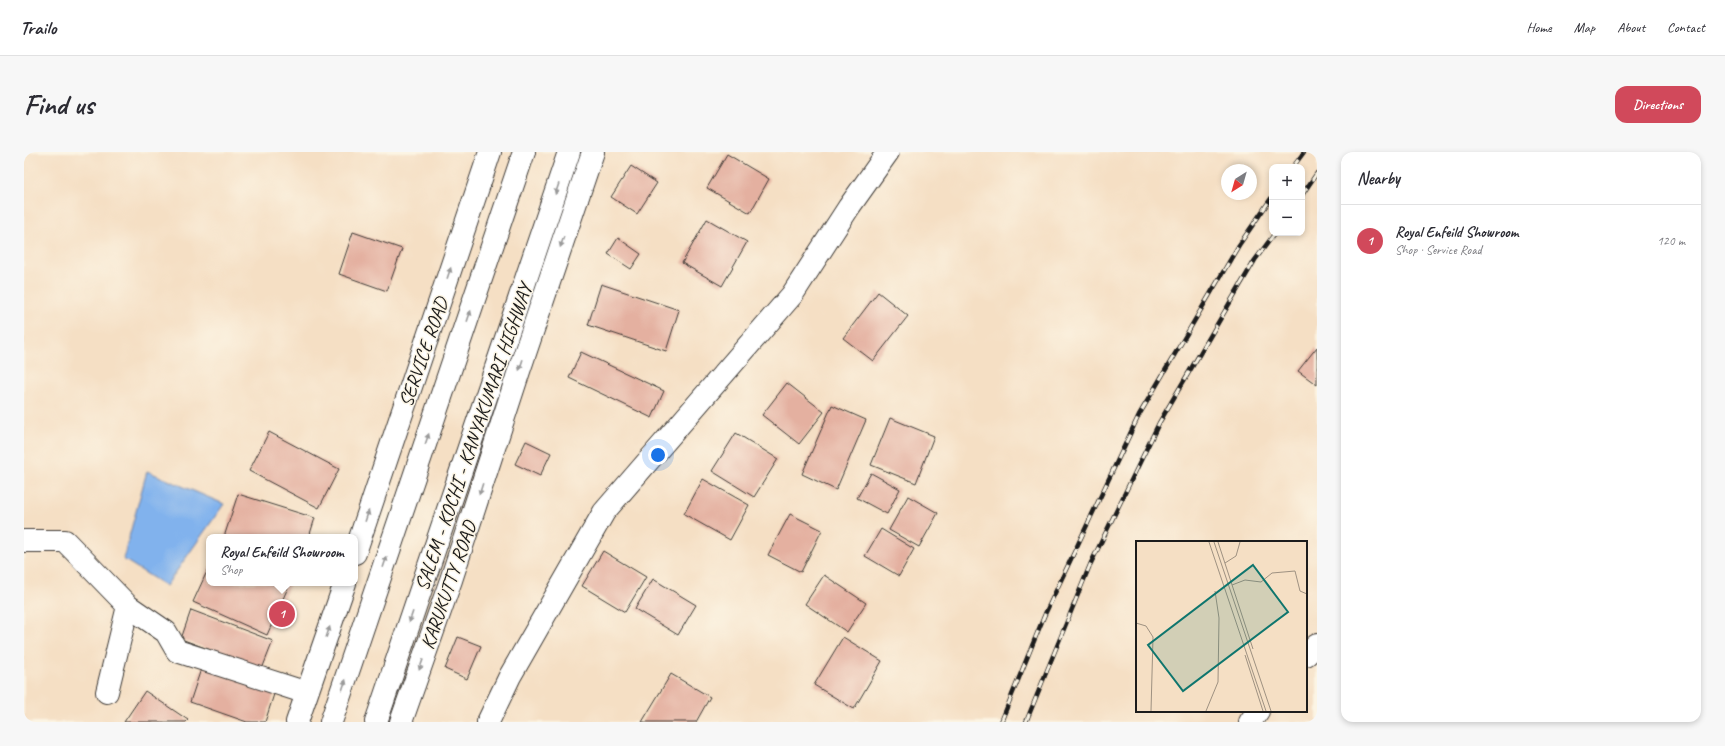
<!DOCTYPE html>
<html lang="en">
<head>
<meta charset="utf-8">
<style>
  body { margin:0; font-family:Caveat,sans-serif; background:#f7f7f7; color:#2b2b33 }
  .controls { position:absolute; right:12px; top:12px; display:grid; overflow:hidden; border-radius:8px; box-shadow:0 2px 6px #0003 }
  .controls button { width:36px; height:36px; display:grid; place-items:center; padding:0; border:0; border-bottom:1px solid #e1e1e2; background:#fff; color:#2b2b33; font:20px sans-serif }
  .compass { position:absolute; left:1197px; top:12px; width:36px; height:36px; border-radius:50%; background:#fff; box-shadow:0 2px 6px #0003; rotate:217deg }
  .you { position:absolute; left:634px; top:303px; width:14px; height:14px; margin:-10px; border:3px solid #fff; border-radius:50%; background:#1a73e8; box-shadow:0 0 0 6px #1a73e833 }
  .badge { display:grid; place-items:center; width:26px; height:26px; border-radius:50%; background:#d1495b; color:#fff; font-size:13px; font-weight:700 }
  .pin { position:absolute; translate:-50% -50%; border:2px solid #fff; box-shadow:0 1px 4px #0006 }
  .popup { position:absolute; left:182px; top:382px; width:152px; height:52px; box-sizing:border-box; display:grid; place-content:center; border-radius:8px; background:#fff; filter:drop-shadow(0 1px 3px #0005); font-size:13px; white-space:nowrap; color:#7c7c81 }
  .popup b { font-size:15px; color:#2b2b33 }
  .popup::after { content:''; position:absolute; left:50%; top:100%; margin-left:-8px; border:8px solid transparent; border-top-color:#fff }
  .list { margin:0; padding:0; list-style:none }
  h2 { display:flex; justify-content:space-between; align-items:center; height:52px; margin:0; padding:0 16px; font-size:17px }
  h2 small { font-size:13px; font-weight:400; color:#7c7c81 }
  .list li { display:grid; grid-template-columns:26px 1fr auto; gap:12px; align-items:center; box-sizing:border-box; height:72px; padding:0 16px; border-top:1px solid #e1e1e2 }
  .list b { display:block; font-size:15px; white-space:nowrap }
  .list p { margin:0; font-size:13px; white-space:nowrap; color:#7c7c81 }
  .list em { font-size:13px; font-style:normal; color:#7c7c81 }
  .map { position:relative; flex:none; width:1293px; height:570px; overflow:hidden; border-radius:12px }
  header { display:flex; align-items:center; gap:24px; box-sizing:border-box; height:56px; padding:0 20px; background:#fff; border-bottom:1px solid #e1e1e2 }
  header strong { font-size:19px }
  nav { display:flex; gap:22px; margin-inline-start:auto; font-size:14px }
  .intro { display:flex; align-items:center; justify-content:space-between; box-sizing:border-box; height:96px; padding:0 24px }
  h1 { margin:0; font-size:28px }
  .button { padding:10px 18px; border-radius:12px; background:#d1495b; color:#fff; font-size:14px; font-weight:700 }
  main { display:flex; gap:24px; padding:0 24px }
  aside { flex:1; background:#fff; border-radius:12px; box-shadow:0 2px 6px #0003 }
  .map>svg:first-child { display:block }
  .water { fill:#81b2ed; stroke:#4e6784 }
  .building { fill:#e4b0a0 }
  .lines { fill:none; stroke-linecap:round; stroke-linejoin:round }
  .minor-casing { stroke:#3d3935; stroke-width:24 }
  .highway-casing { stroke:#3d3935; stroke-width:24 }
  .minor { stroke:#fff; stroke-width:22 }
  .highway { stroke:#fff; stroke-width:22 }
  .rail-casing { stroke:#1c1c1c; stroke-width:4.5 }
  .rail { stroke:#fcf5e5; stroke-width:3; stroke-dasharray:9; stroke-linecap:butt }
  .oneway { fill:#999 }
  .labels { text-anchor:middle; stroke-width:3; stroke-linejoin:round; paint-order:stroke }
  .street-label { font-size:20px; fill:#1c1c1c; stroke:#fcf5e5 }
  .inset-road { fill:none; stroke:#9e9181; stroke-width:1 }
  .view { fill:#0f766e; fill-opacity:0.15; stroke:#0f766e; stroke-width:2 }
  .inset-edge { fill:none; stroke:#1c1c1c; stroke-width:2 }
</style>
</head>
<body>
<header>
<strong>Trailo</strong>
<nav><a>Home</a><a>Map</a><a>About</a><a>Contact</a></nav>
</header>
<div class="intro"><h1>Find us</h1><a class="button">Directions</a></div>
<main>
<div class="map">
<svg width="1293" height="570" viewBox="0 0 1293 570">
  <rect width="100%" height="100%" fill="#fcf5e5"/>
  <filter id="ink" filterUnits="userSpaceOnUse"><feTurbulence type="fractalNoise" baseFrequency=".025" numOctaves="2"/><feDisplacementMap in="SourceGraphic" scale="8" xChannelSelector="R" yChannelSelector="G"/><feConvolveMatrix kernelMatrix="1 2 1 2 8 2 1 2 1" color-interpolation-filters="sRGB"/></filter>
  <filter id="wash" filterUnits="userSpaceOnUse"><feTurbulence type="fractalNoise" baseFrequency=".012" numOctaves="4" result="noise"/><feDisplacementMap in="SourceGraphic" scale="16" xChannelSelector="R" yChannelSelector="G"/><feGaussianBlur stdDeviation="0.9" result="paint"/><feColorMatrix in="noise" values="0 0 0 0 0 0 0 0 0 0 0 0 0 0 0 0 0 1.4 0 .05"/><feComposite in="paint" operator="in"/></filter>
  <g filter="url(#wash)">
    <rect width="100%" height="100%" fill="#f5dfc4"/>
    <!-- water -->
    <path class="water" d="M123,319L200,352L142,434L99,407Z"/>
    <g id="blocks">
      <!-- building -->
      <path class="building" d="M703,2L745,27L726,61L683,36Z
        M607,14L633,31L613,62L587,45Z
        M683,67L723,90L698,134L658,111Z
        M329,80L378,97L363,139L315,122Z
        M594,86L617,102L607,117L584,102Z
        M577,132L655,158L642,199L564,173Z
        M854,140L884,164L849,209L819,186Z
        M1293,195V233L1274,219Z
        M557,200L640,239L628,266L545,226Z
        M763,231L800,260L775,292L738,263Z
        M808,253L842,268L812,338L778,322Z
        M866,266L910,284L892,331L847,313Z
        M245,280L315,317L295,356L225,319Z
        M712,281L754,307L730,345L688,319Z
        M502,289L527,301L516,324L491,312Z
        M847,321L876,337L863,362L833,346Z
        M679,327L725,353L706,388L660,362Z
        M214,342L291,366L285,385H200Z
        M884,344L914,361L895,395L865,378Z
        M766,362L798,378L777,420L744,403Z
        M857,377L890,397L875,424L841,404Z
        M579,399L622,425L601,460L558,434Z
        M185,415V431H266L243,483L169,450Z
        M800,423L842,451L823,480L781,452Z
        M629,427L672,453L654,483L611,457Z
        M167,458L249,489L238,517L157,487Z
        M434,485L457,494L443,527L421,517Z
        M819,485L858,509L830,557L790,533Z
        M179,511L252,536L241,570H223L166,550Z
        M647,522L686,545L672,570H618Z
        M121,539L164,568L162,570H100Z"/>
    </g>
  </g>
  <g filter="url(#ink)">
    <use href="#blocks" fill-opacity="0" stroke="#3d3935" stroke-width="1"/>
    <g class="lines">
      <defs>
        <path id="minor" d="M0,389H41L104,454L142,480L153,499L283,541
          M331,401L466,0
          M1282,503L1293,493
          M83,540L104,454
          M273,570L321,431
          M377,570L427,428L495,219L569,0
          M464,570L486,524L580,360L768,143L825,55L864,0
          M1226,570L1234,559"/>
        <path id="highway" d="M307,570L500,0
          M352,570L545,0"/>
      </defs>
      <!-- minor casing -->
      <use href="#minor" class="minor-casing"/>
      <!-- highway casing -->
      <use href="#highway" class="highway-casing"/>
      <!-- minor -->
      <use href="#minor" class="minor"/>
      <!-- highway -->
      <use href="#highway" class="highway"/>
      <defs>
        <path id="rail" d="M1269,15L1280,0
          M1278,43L1293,21
          M977,570L1021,462L1115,263L1215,93L1248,45
          M1002,570L1066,413L1135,271L1231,108L1251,81"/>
      </defs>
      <!-- rail casing -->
      <use href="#rail" class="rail-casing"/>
      <!-- rail -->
      <use href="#rail" class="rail"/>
    </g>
    <!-- one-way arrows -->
    <defs><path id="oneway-solid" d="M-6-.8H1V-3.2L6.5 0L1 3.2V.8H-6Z"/></defs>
    <g class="oneway">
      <use href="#oneway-solid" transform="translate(533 37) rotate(109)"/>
      <use href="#oneway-solid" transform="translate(538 90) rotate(109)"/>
      <use href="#oneway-solid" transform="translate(425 121) rotate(-71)"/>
      <use href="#oneway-solid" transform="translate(445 164) rotate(-71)"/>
      <use href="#oneway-solid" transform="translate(497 213) rotate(109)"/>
      <use href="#oneway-solid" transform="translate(403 287) rotate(-71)"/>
      <use href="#oneway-solid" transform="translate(457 337) rotate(108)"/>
      <use href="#oneway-solid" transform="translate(343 364) rotate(-71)"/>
      <use href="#oneway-solid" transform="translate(361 410) rotate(-71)"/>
      <use href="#oneway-solid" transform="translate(387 465) rotate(109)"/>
      <use href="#oneway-solid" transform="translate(304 480) rotate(-71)"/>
      <use href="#oneway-solid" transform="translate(397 513) rotate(110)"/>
      <use href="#oneway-solid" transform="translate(320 533) rotate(-71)"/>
    </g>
  </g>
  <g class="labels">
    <!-- street labels -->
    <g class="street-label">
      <text transform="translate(399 200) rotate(-71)" y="7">SERVICE ROAD</text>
      <text transform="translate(449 285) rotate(-71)" y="7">SALEM - KOCHI - KANYAKUMARI HIGHWAY</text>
      <text transform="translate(424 433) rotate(-71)" y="7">KARUKUTTY ROAD</text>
    </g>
  </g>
  <!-- overview -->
  <g transform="translate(1112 389)">
    <rect width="171" height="171" fill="#f5dfc4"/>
    <path class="inset-road" d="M73,1L130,170M78,1L135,170M82,1L117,108M89,22L100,15L104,1M96,44L109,39L125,41L136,32L159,30L164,50L171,53M0,82L10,85L17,96L15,170M109,114L127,170M70,170L82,141L83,77L79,50"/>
    <path class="view" d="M117,24L152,71L47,150L12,104Z"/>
    <rect width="171" height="171" class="inset-edge"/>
  </g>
</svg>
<div class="controls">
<button>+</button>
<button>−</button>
</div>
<svg class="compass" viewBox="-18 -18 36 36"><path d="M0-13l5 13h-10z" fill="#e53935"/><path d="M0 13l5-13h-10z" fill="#7c7c81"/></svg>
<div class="you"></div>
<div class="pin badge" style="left:258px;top:462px">1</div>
<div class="popup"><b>Royal Enfeild Showroom</b>Shop</div>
</div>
<aside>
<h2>Nearby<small></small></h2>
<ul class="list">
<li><span class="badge">1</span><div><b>Royal Enfeild Showroom</b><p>Shop · Service Road</p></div><em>120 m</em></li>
</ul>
</aside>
</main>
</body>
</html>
